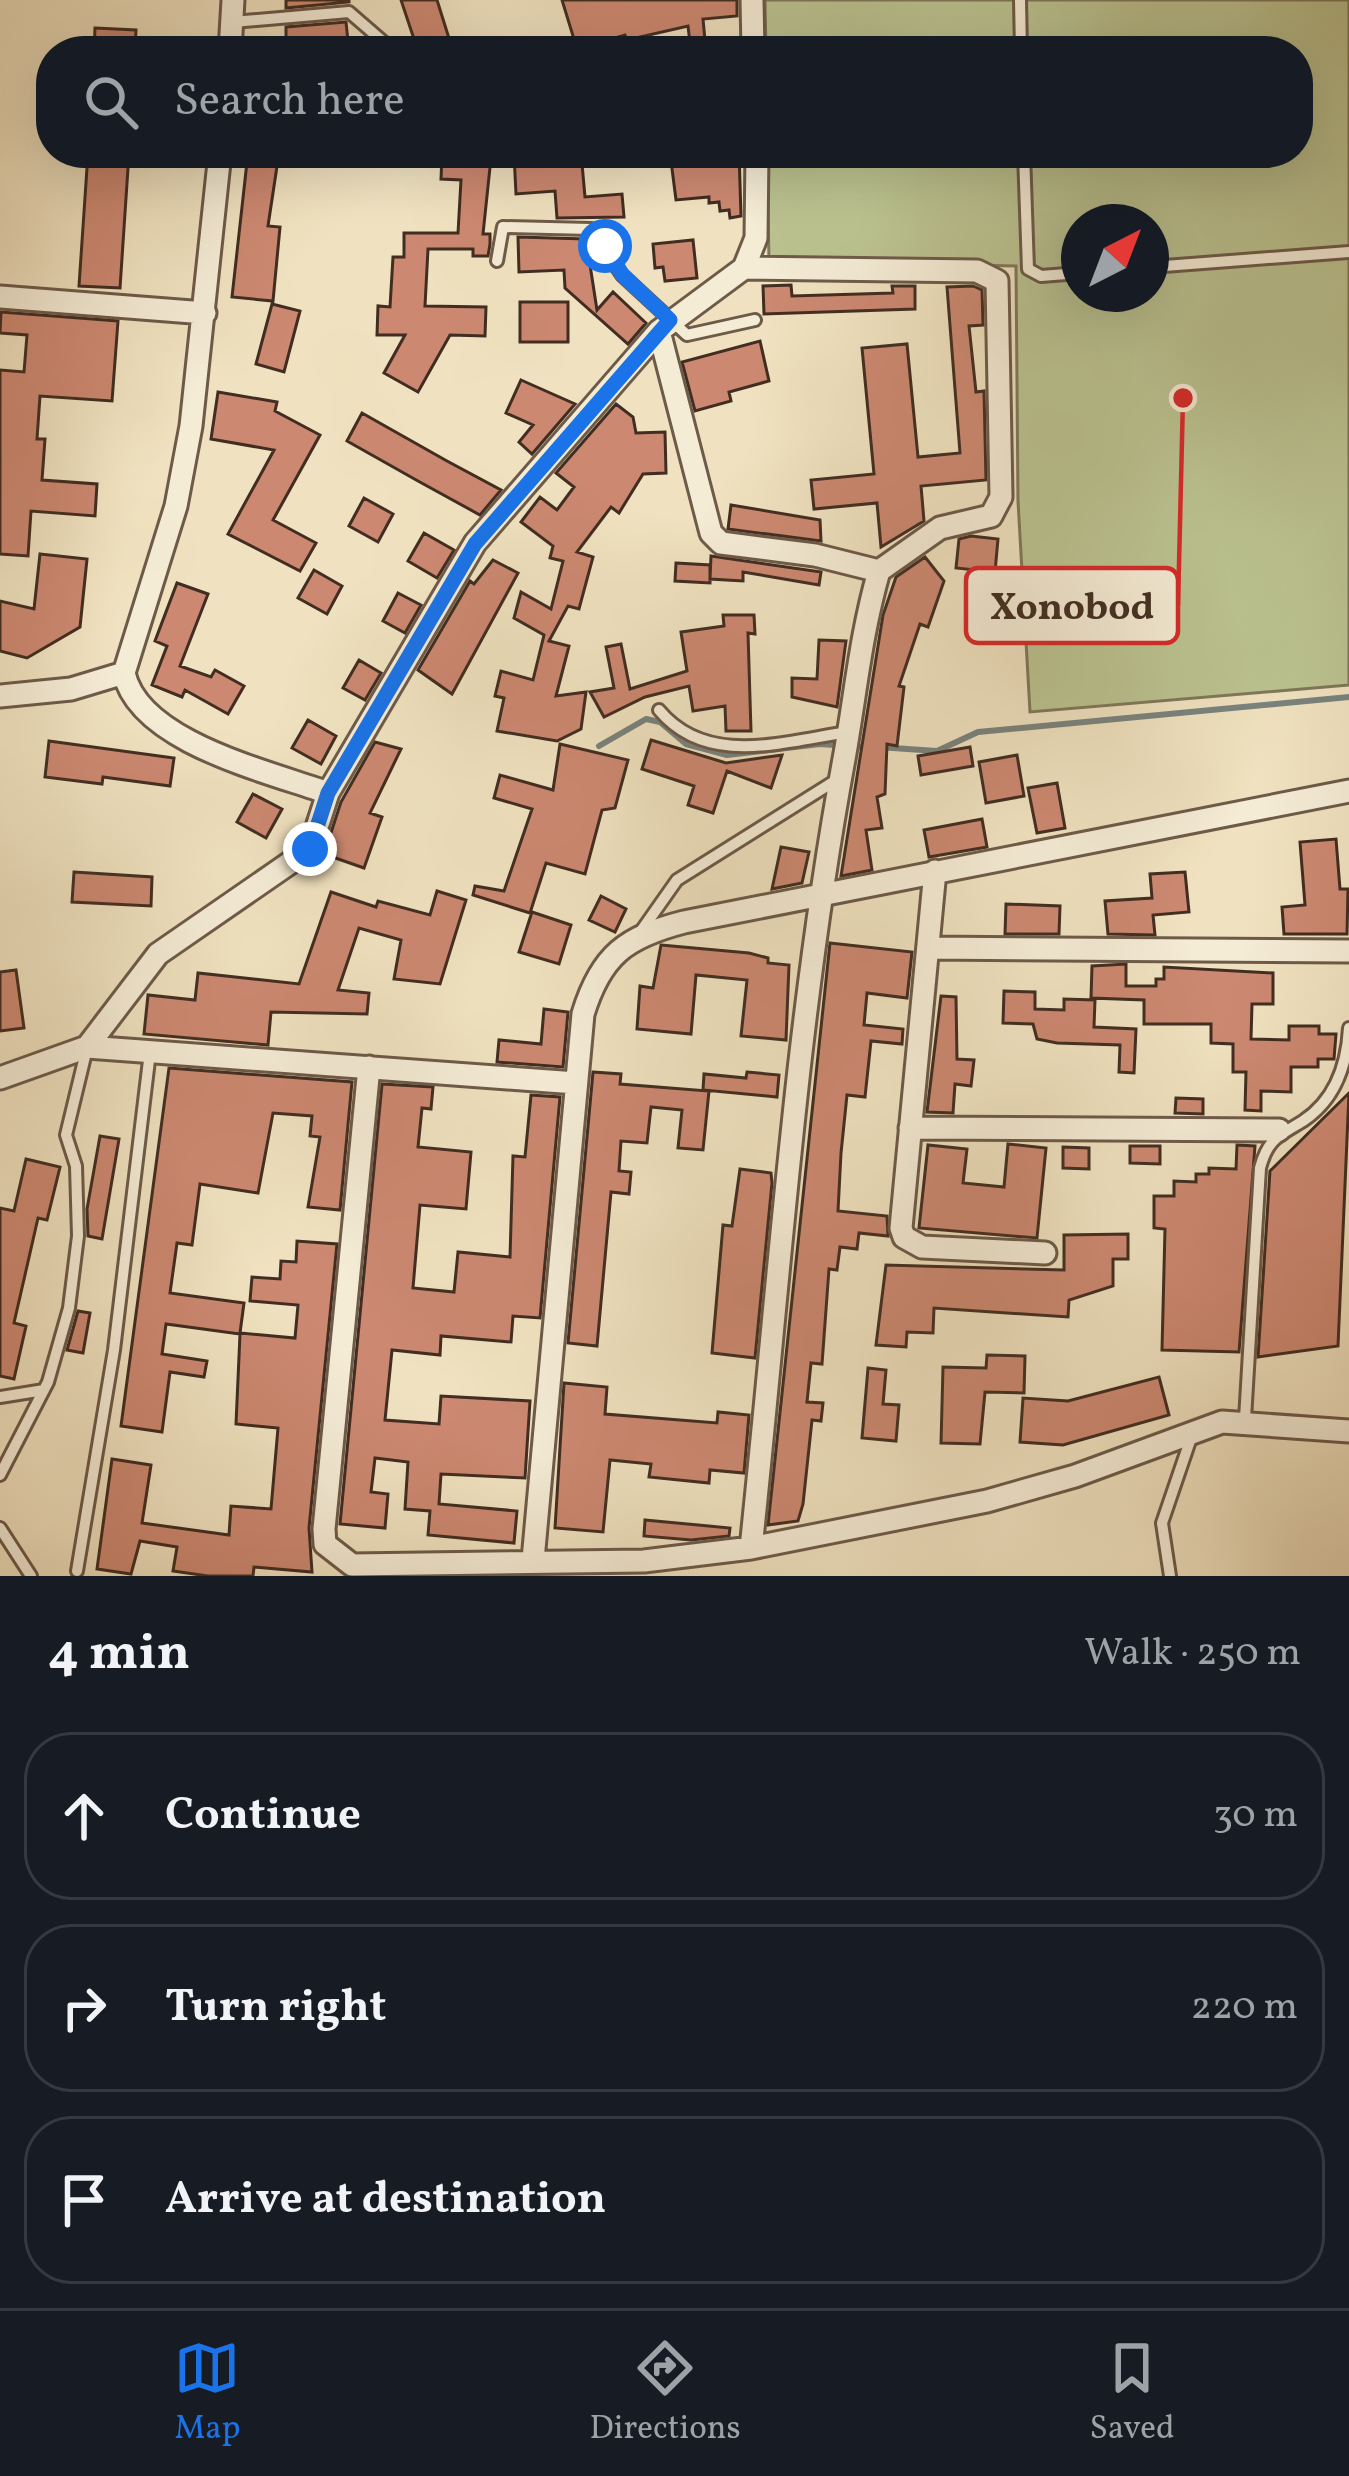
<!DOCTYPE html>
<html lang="en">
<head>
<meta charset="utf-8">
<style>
  body { margin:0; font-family:Vollkorn,serif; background:#242831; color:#f1f3f6 }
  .compass { position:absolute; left:1061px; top:204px; width:108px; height:108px; border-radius:50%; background:#171b24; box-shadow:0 12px 48px #0002; rotate:42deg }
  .stop { position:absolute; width:36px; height:36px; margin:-27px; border:9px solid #1a73e8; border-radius:50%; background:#fff }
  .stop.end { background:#1a73e8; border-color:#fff; box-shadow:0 3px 12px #0008 }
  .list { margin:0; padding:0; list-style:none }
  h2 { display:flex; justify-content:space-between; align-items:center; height:156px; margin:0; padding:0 48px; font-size:51px }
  h2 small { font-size:39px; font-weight:400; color:#9ea1a6 }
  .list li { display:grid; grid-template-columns:78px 1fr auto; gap:36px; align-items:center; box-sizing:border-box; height:168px; margin:0 24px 24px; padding:0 24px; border:3px solid #363941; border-radius:48px }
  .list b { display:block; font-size:45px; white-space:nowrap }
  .list em { font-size:39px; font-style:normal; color:#9ea1a6 }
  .icon { flex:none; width:66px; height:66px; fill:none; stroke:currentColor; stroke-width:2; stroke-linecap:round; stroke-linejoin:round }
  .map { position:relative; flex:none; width:1349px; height:1576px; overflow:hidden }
  .search { position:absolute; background:#171b24; box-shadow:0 12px 48px #0002; left:36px; right:36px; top:36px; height:132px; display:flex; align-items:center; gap:30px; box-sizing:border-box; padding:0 42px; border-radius:48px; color:#9ea1a6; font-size:45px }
  .sheet { height:732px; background:#171b24 }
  nav { display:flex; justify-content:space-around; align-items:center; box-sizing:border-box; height:168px; border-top:3px solid #363941; background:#171b24; font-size:33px; color:#9ea1a6 }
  nav a { display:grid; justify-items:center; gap:6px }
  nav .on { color:#1a73e8 }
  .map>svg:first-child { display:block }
  .green { fill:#bbc391; stroke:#7e7859; stroke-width:3; fill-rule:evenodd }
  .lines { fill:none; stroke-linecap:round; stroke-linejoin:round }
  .stream { stroke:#79837e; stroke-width:6 }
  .building { fill:#cc8871; stroke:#412d21; stroke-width:3 }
  .service-casing { stroke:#6d5a49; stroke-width:16 }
  .minor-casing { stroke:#6d5a49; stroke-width:27 }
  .service { stroke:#f5ecd6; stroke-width:10 }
  .minor { stroke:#f5ecd6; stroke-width:21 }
  .route { stroke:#1a73e8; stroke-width:15 }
  .leader { fill:none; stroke:#d62828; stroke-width:4.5 }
  .callout-dot { fill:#d62828; stroke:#f5ecd6; stroke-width:4.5 }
  .callout { fill:#f5ecd6; stroke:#d62828; stroke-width:4.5 }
  .callout-label { font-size:39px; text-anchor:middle; font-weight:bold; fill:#412d21 }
</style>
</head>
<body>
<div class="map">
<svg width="1349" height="1576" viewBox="0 0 1349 1576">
  <rect width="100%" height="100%" fill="#f0e2c0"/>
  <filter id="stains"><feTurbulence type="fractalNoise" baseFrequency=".00167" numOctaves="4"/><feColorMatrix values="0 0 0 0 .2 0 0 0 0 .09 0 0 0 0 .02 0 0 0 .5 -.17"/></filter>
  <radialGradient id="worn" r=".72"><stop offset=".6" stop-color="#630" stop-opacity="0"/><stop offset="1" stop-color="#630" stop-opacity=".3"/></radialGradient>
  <!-- green -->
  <path class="green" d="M765,0H1349V685L1030,712L1018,501L1016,266L769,261L767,153H1298V51H766ZM1079,222H1151V294H1079Z"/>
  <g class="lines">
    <!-- stream -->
    <path class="stream" d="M599,746L646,719L660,722L686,744L727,755L820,744L865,747
      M878,747L937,751L978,732L1349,697"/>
  </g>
  <!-- building -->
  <path class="building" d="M286,0H349V2L286,8Z
    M401,0H437L453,51H418Z
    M562,0H737V16L703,19L706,51H691L688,26L627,40L625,35L577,49Z
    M346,22L349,51H286V27Z
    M95,28L136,30L135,51H94Z
    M88,153H129L120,288L79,286Z
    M248,153H279L268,226L280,227L273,301L232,297Z
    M581,153L585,197L622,194L624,217L557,218L555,191L516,194L514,154Z
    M670,153H739L741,216L730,218L729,210L720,211L719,202L709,203V197L676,200Z
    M442,155L491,158L483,234H490V244L488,256H473V249H428L425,306L486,307L485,336L450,335L418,392L384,373L405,335H377L378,306L390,307L393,257H404V233H458L461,180L441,179Z
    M518,237L586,239L597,310L613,292L646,323L628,344L565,288L564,270L519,272Z
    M693,240L697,278L665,281L663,267L655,268L653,244Z
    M791,285L792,296L893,293L892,286H915V309L764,314L763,286Z
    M973,286L982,290L983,325L969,326L976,392L984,391L986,480L921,486L924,521L881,547L877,503L814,509L811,480L874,474L862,348L907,344L918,457L960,453L947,287Z
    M520,302H568V342H520Z
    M272,304L300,311L284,372L256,364Z
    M1,312L118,321L112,401L40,396L37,439H45L42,480L97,484L95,516L31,511L28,556L0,554V370L24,372L27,335L0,333Z
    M760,341L769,381L729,392L731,401L695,411L682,362Z
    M521,380L575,404L532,454L519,442L533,425L506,413Z
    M218,392L277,402L275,411L320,435L273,520L316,543L300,571L228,534L274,450L211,439Z
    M616,404L633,417L636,433L665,432L666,473L643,474L619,513L611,507L577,552L593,557L579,609L568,606L549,641L569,646L556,696L586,692L581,729L557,741L497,731L504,698L495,696L501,671L533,680L544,635L514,618L521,592L551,609L563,561L550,558L553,546L521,522L540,497L557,510L574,487L556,473Z
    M362,413L447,461L501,490L480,515L418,481L347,441Z
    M364,498L393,514L378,542L349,526Z
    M731,505L820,520L821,541L728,529Z
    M424,533L454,550L437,578L408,561Z
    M971,536L998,539L995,572L956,568L959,539Z
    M40,554L87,559L80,627L27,658L0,651V601L34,609Z
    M711,556L821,572L819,585L743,572V581L710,579Z
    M925,557L944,581L928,627L920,624L899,686L904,687L897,746L887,744L885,794L877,797L882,828L866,830L872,870L841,876L883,615L896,577Z
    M493,560L518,573L452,694L418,670L470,581L474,584Z
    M676,563L710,565V583L675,581Z
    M314,570L342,586L327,614L298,598Z
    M177,583L208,594L180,666L211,677L215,670L244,686L228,714L185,690L182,697L152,685L167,646L155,641Z
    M398,593L421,605L405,633L383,621Z
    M723,615H754L755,634L748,633L751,731H726L725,706L693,711L689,686L645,697L604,717L590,692L614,688L606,647L621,644L630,689L687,671L681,632L724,626Z
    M819,640L846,641L837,707L792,697V678L817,679Z
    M359,660L381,673L365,700L343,688Z
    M308,720L336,736L321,764L292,748Z
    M651,740L726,763L782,755L771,788L727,771L713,813L688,805L694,786L642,769Z
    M49,741L174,758L170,786L103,777L102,784L45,777Z
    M375,742L401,749L370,813L382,817L364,868L324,854L341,802Z
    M560,744L628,760L615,808L602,810L585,874L546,863L530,913L473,895L475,886L504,891L532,809L494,798L500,775L553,790Z
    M970,747L973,766L921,775L918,756Z
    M1017,755L1024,796L986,803L979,762Z
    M1057,783L1065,828L1037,833L1028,788Z
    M253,794L282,809L266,838L237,822Z
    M982,819L987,847L929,857L924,830Z
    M1336,839L1340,889H1348L1347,934H1284L1282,907L1305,905L1300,842Z
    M781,847L809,852L802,883L772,889Z
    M74,872L152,877L151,906L72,902Z
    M1185,872L1189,912L1153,915L1155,935L1108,934L1105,901L1152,898L1150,874Z
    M437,891L466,900L440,984L394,979L401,940L359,928L338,990L369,993L367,1014L271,1012L268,1045L144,1034L148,995L195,1000L198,973L299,984L331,892L376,907L378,901L430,915Z
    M601,896L626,909L615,932L589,920Z
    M1006,904L1060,906L1059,934H1005Z
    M532,912L571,925L559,964L519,952Z
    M830,943L912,952L907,998L867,993L864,1025L903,1029L902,1044L871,1041L865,1097L847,1095L841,1153L838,1211L887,1216L888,1236L859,1233L857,1249L840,1247L837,1270L829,1269L822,1364L811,1363L807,1402L823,1403L821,1421L812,1420L803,1504L798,1521L768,1525Z
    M661,945L749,953L768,958V963L789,965L786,1040L741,1036L747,980L696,975L691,1034L637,1029L640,986L653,988Z
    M1126,964V986H1156V979H1164V967L1273,973V1004H1252L1251,1039L1289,1040V1026H1319V1034H1336L1334,1059H1318V1067H1291V1092L1261,1091V1111L1245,1110L1246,1072H1233V1044L1211,1043V1024H1144V1000L1091,998L1092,966Z
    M16,970L24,1028L0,1031V972Z
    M1004,991L1035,992V1009L1064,1010V999L1095,1000L1094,1027L1136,1029L1134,1073L1119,1072L1120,1045L1057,1043L1037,1039L1033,1024L1003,1023Z
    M941,996L956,997L957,1059L974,1060L971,1086L955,1084L953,1113L927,1112Z
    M544,1009L568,1012L563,1067L497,1062L499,1040L541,1044Z
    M169,1068L352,1082L340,1210L308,1207L320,1137L310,1136L312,1116L273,1113L258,1193L200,1184L192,1245L177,1243L170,1293L244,1303L240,1333L295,1338L298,1305L250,1301L252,1277L280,1279L281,1261L296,1262L297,1241L337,1244L309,1528L312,1572L254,1567L253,1576H208L173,1571L177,1547L140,1541L131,1574L97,1569L112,1459L151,1465L142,1523L229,1535L231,1506L271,1509L278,1428L236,1424L240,1334L166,1324L162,1354L207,1361L204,1377L170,1372L162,1432L121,1426Z
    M593,1072L621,1074L620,1084L709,1091L703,1150L678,1148L682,1110L651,1107L647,1143L621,1141L619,1171L631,1172L629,1194L611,1192L597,1346L568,1343Z
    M747,1072L779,1075L777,1097L703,1090L704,1074L746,1078Z
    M382,1084L433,1087L431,1109L422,1108L418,1147L471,1152L466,1209L420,1205L413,1288L454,1292L458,1252L510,1257L513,1156L525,1157L531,1095L560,1097L540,1318L513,1316L511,1342L441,1336L440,1355L392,1350L385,1420L439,1424L441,1396L530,1401L525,1478L441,1474L439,1504L517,1511L514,1543L428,1535L430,1511L405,1509L408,1462L375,1458L371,1492L388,1494L385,1528L340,1524Z
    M1349,1093L1338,1346L1258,1357L1270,1171Z
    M1176,1098L1203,1099V1114L1175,1113Z
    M100,1136L119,1139L102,1239L88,1236L87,1209Z
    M1008,1144L1046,1148L1037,1238L919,1228L928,1145L967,1149L963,1183L1004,1187Z
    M1237,1145L1255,1146L1239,1352L1162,1350L1165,1229L1154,1228V1196H1174V1181L1196,1182V1174H1209V1168L1236,1169Z
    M1130,1146H1160V1164L1130,1163Z
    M1063,1147L1089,1148V1169L1063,1168Z
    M26,1159L60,1167L47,1220L38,1218L14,1323L26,1326L14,1379L0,1376V1208L14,1211Z
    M740,1169L771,1173L772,1183L755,1358L712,1353L723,1225L732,1226Z
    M1128,1234V1259H1113V1286L1069,1300L1068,1317L934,1308L933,1333L907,1332L906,1347L876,1345L886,1265L1064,1270V1235Z
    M78,1311L90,1313L83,1353L67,1350Z
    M987,1355L1025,1356L1024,1393L985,1392L980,1444L941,1443L943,1367L986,1368Z
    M868,1368L886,1370L883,1404L899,1405L896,1441L862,1438Z
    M1159,1377L1169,1415L1063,1445L1020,1442L1023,1398L1068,1401Z
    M564,1383L607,1387L605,1414L717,1423L718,1412L749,1415L744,1473L710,1470L709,1483L649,1477L651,1464L610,1460L603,1532L555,1528Z
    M645,1520L730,1528L729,1536L691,1540L644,1536Z"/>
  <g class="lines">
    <defs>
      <path id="service" d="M1020,0L1021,51
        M233,22L349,12L394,51
        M1024,153L1028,269L1041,276L1079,273
        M497,261L503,227L591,229L622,275L687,335L755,320
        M1151,267L1349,252
        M659,710C707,768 785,741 849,732
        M639,934L677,880L838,779
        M0,1397L44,1390
        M1245,1419L1260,1168C1268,1138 1279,1136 1303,1121C1335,1100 1347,1064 1349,1028
        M0,1475L48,1382L69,1308L78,1236L76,1166L66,1135L87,1048
        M0,1528L31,1576
        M77,1571L114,1350L150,1052
        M1170,1576L1162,1523L1192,1435"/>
      <path id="minor" d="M752,0L753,51
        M230,51L233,0
        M220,153L191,426L176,506L124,673C139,742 267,771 328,793
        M0,297L205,313
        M659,331L711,533L721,543L815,555L879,571L940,528L991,516L1001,497L997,281L977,271L744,268
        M0,696L71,689L124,673
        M935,871L901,1228L904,1237L922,1247L1045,1253
        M928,948L1349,951
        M87,1047L576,1083
        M369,1067L324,1529L325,1544L352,1565L644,1561L751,1548L987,1501L1075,1476L1222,1422L1349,1431
        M0,1078L87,1047L158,954L310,849L328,793L475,543L659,331L744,268L756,238L757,153
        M910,1128L1279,1130
        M751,1548C779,1285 796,1019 844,759C856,692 860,638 879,571
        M533,1560L583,1014C601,955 626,937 684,922L1349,791"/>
    </defs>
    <!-- service casing -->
    <use href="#service" class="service-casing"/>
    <!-- minor casing -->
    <use href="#minor" class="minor-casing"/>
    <!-- service -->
    <use href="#service" class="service"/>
    <!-- minor -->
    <use href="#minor" class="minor"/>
  </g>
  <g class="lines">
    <!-- route -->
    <path class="route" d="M310,849L328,793L475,544L670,320L622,274L605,246"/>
  </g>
  <!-- callouts -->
  <path class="leader" d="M1183 398L1178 606"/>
  <circle class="callout-dot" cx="1183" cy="398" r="12"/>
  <rect class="callout" x="966" y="568" width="212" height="75" rx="12"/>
  <g class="callout-label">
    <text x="1072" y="619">Xonobod</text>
  </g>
  <rect width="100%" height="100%" filter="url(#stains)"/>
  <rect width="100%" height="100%" fill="url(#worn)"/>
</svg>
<svg class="compass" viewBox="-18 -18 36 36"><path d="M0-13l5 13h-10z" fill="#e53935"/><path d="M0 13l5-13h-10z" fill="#9ea1a6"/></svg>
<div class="stop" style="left:605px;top:246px"></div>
<div class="stop end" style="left:310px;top:849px"></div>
<div class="search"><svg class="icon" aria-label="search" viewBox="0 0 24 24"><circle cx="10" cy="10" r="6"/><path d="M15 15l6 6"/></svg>Search here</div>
</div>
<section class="sheet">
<h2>4 min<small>Walk · 250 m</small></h2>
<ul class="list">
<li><svg class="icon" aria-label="ahead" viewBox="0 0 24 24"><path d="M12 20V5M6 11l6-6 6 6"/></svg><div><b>Continue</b></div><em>30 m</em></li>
<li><svg class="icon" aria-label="right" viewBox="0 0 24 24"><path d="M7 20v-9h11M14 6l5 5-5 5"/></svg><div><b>Turn right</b></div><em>220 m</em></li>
<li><svg class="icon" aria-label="arrive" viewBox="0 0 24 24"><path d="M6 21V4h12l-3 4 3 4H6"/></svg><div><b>Arrive at destination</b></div></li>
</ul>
</section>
<nav>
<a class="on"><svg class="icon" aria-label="map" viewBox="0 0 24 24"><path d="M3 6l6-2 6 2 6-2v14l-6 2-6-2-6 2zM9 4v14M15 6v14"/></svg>Map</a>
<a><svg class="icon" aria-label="directions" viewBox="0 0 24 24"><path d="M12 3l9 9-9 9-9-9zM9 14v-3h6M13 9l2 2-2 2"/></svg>Directions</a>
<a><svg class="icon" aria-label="saved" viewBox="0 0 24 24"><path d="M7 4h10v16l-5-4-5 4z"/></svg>Saved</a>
</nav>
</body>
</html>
